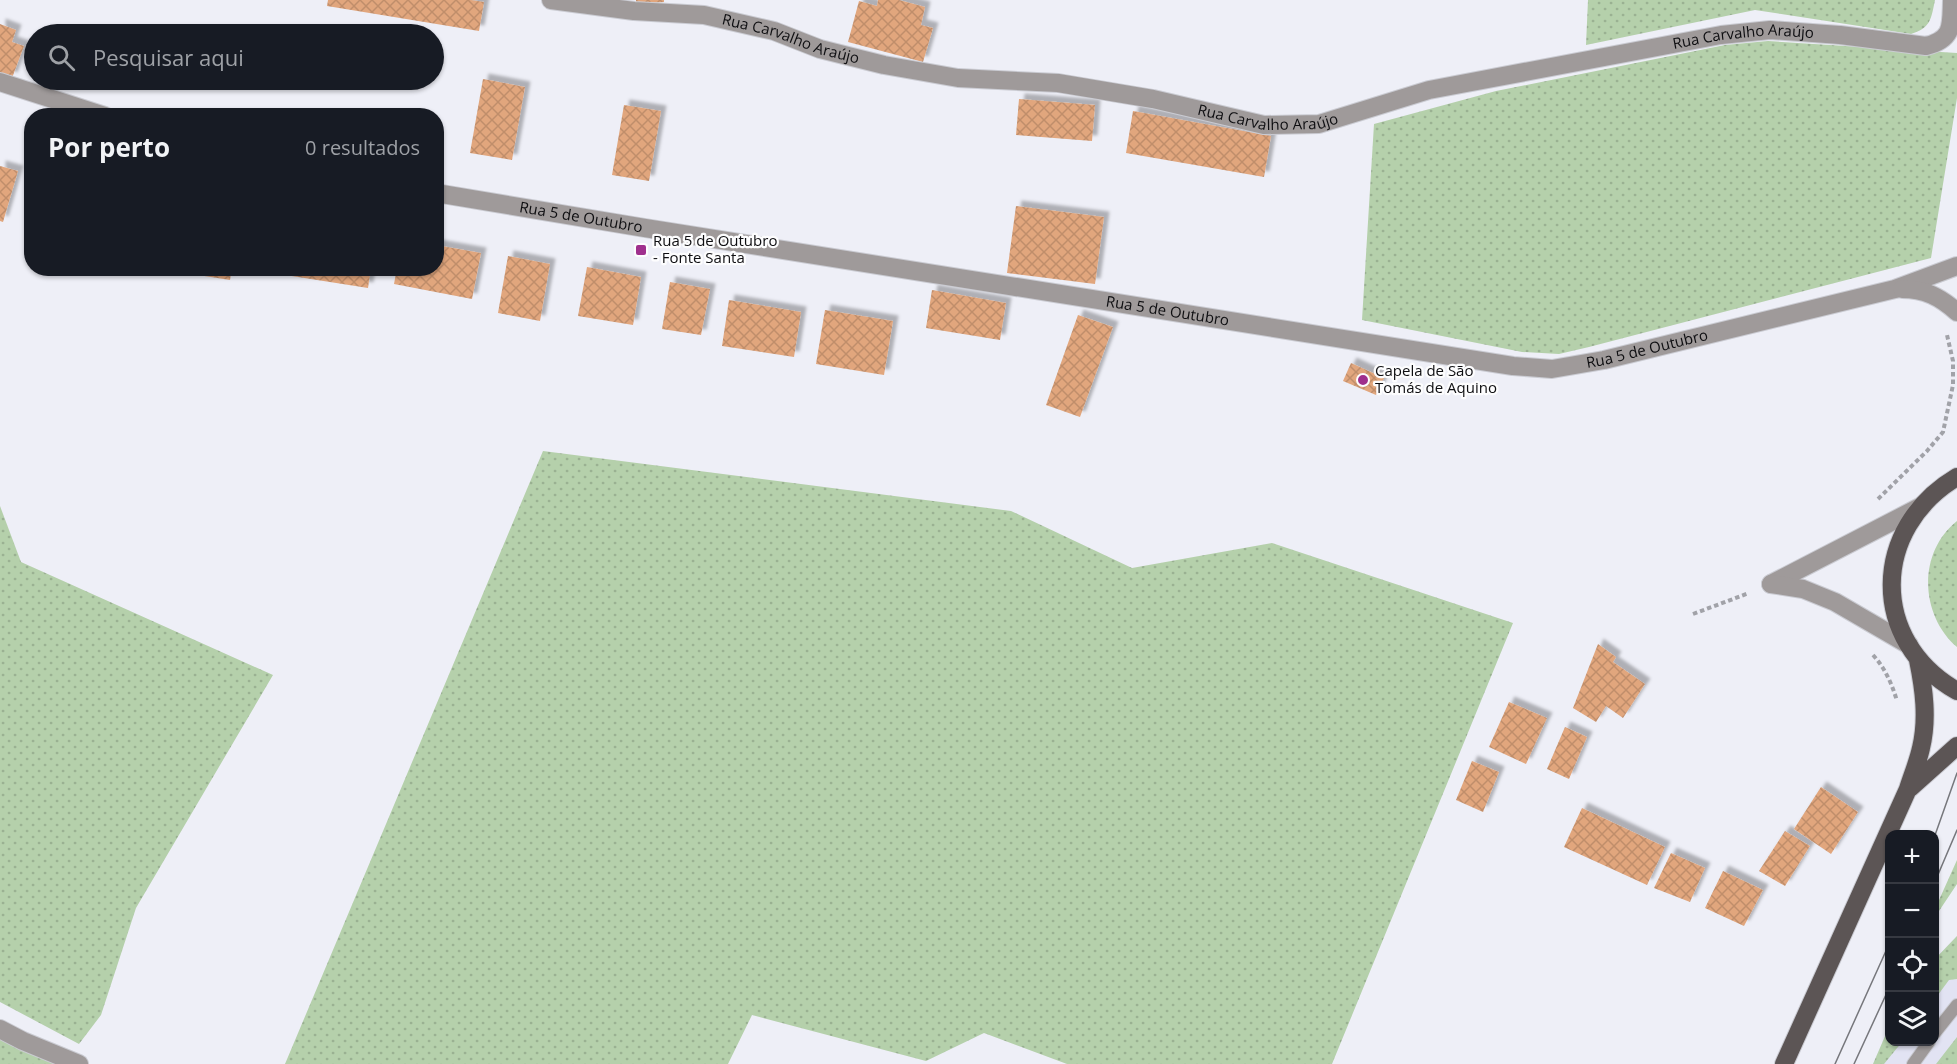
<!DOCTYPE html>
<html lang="pt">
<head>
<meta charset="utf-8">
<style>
  body { margin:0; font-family:"Open Sans",sans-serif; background:#242831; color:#f1f3f6 }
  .controls { position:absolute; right:18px; bottom:18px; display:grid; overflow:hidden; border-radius:12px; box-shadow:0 2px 4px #0004 }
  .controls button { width:54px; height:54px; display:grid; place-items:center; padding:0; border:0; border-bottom:2px solid #363941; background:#171b24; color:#f1f3f6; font:30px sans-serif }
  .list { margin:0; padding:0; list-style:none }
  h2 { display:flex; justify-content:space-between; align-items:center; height:78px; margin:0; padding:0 24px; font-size:26px }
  h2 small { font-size:20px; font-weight:400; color:#9ea1a6 }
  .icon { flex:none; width:33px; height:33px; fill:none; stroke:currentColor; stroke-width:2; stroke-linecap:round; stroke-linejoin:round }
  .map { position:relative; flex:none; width:1957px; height:1064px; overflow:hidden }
  .search { position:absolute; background:#171b24; box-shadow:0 2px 4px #0004; left:24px; top:24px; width:420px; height:66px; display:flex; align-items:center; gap:15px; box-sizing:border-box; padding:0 21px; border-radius:33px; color:#9ea1a6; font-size:22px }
  .panel { position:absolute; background:#171b24; box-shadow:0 2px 4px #0004; left:24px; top:108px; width:420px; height:168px; border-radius:24px }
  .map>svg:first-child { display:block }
  .built { fill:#e2e3f3 }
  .grass { fill:url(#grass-dots) }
  .building { fill:url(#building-cross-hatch); filter:url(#shadow) }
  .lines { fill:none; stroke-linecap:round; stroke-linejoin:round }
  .lane-casing { stroke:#cacbd2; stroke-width:14 }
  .street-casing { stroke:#cacbd2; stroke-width:20 }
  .primary-casing { stroke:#cacbd2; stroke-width:20 }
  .path { stroke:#a1a2a8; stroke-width:4; stroke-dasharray:4.5 3; stroke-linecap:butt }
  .lane { stroke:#9f9a9a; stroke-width:12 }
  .street { stroke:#9f9a9a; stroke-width:18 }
  .primary { stroke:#5c5555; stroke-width:18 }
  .tram { stroke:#76777c; stroke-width:1.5 }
  .poi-dot { fill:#9f2f8d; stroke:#fdfdfe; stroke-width:2 }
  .labels { text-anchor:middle; stroke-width:4.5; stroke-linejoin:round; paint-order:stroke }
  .street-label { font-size:15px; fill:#0e0e11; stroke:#fdfdfe }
  .poi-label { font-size:15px; fill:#0e0e11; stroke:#fdfdfe; text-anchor:start }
</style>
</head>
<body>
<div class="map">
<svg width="1957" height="1064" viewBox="0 0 1957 1064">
  <defs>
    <pattern id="grass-dots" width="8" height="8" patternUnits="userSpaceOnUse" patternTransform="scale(1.5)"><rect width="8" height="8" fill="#b5d0ab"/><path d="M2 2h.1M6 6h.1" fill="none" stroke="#9ab192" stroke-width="1.8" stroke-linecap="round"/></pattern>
    <pattern id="building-cross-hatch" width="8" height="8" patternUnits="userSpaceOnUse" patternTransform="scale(1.5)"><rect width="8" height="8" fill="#e1a67d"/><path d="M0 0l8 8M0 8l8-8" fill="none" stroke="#c08e6b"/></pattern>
    <filter id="shadow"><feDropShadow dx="5.5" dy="-5.5" stdDeviation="1.5" flood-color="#0004"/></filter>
  </defs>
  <rect width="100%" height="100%" fill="#eeeff7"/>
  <!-- built -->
  <path class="built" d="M1957,936V1064H1873L1889,1027L1890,1042H1934L1935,959Z"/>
  <!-- grass -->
  <path class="grass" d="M1588,0H1935C1931,19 1931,28 1911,34L1755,10L1586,45Z
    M1768,41L1957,53V98L1931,258L1589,347L1559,354L1522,352L1362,320L1374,124L1496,91L1725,45Z
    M543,451L1011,511L1132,568L1272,543L1513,623L1332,1064H1067L984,1033L926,1061L752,1015L728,1064H285Z
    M0,506L21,562L273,675L136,908L101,1015L79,1044L0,1002Z
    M1957,521V647C1920,615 1917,553 1957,521Z
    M1957,860V884L1935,917V909Z
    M1957,936V979L1949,980L1935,999V959Z
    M1889,1027L1890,1042H1902L1884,1064H1873Z
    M0,1029L79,1064H0Z
    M1957,1037V1064H1936Z"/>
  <!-- building -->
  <path class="building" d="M328,0H471L484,2L479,31L327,6Z
    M636,0H664V2L636,4Z
    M878,0H899L925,7L921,25L933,28L923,62L848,42L859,1L877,6Z
    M0,24L16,30L12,42L24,46L12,78L0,73Z
    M483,79L525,87L512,160L470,153Z
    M1019,99L1095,105L1092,141L1016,135Z
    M624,105L661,111L649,181L612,175Z
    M1133,111L1271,136L1264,177L1126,153Z
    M0,166L18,171L3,222L0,221Z
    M1016,206L1104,217L1095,284L1007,273Z
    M436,245L481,253L472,299L394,284L397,268H436Z
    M508,256L550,264L540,321L498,313Z
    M587,267L641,277L633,325L578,316Z
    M180,268H232L230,280L179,272Z
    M280,268H371L368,288L279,274Z
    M670,282L710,289L701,335L662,329Z
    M932,290L1006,303L1000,340L926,328Z
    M729,300L801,312L794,357L722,346Z
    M825,310L893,321L884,375L816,364Z
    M1078,315L1113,327L1080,417L1046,405Z
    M1351,363L1384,378L1376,395L1343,381Z
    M1598,644L1616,657L1613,662L1645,684L1623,718L1606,706L1596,722L1573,708Z
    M1509,702L1547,718L1526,764L1489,747Z
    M1565,727L1587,737L1569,779L1547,769Z
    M1472,761L1499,772L1483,812L1456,800Z
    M1821,787L1858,812L1831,854L1794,829Z
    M1582,808L1665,847L1647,885L1564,847Z
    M1785,831L1810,846L1785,886L1759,871Z
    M1671,853L1705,868L1690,902L1654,888Z
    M1723,871L1763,890L1744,926L1705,908Z"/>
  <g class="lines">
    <defs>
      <path id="lane" d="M1934,1034L1957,1005
        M1913,1064L1929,1042"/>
      <g id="street">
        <path id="s1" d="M551,0L634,11L704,15L774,31L820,49L884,65L958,78L1058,83L1153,99L1264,125L1319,124L1429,90L1721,35L1770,30L1840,35L1926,46C1954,39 1951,25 1952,0"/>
        <path d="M0,82L105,116"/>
        <path id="s2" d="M436,193L645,228L1513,366L1552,369L1604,360L1895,289L1957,266"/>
        <path d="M1902,289C1925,289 1940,297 1957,312"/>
        <path d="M1771,584L1920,507"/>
        <path d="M1771,584L1803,589L1835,602L1909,645"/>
        <path d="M0,1029L23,1041L79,1064"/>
      </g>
      <path id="primary" d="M1957,477C1871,528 1869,641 1957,691
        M1910,788L1957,746
        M1784,1064L1908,789C1912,776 1918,762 1921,748C1928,719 1924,689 1918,660"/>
    </defs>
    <!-- lane casing -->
    <use href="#lane" class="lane-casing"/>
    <!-- street casing -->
    <use href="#street" class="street-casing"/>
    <!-- primary casing -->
    <use href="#primary" class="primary-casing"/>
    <!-- path -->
    <path class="path" d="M1878,499L1927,451L1943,432L1953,385V361L1947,335
      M1693,614L1749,593
      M1873,655C1885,668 1892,684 1897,701"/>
    <!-- lane -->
    <use href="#lane" class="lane"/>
    <!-- street -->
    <use href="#street" class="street"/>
    <!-- primary -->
    <use href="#primary" class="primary"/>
    <!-- tram -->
    <path class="tram" d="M1934,838L1957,773
      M1934,884L1957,830
      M1835,1064L1890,942
      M1854,1064L1890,986"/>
  </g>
  <!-- markers -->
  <g class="poi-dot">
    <rect x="635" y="244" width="12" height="12" rx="3"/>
    <circle cx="1363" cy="380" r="6"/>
  </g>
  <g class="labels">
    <!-- street labels -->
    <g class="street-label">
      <text dy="5" stroke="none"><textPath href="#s1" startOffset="244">Rua Carvalho Araújo</textPath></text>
      <text dy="5" stroke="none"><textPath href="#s1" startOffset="1216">Rua Carvalho Araújo</textPath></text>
      <text dy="5" stroke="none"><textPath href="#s1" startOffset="730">Rua Carvalho Araújo</textPath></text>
      <text dy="5" stroke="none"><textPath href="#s2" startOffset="147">Rua 5 de Outubro</textPath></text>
      <text dy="5" stroke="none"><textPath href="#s2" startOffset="741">Rua 5 de Outubro</textPath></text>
      <text dy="5" stroke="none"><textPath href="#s2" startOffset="1227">Rua 5 de Outubro</textPath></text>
    </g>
    <!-- poi labels -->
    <g class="poi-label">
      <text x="653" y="246">Rua 5 de Outubro<tspan x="653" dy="17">- Fonte Santa</tspan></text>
      <text x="1375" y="376">Capela de São<tspan x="1375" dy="17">Tomás de Aquino</tspan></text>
    </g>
  </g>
</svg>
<div class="controls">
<button>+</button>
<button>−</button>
<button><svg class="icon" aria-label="locate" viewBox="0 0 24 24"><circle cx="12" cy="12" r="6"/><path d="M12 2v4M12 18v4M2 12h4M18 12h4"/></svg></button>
<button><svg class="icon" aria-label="layers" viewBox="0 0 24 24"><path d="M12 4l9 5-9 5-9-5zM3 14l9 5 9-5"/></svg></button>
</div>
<div class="search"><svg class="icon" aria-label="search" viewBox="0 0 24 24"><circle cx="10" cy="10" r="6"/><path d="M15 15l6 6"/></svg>Pesquisar aqui</div>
<section class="panel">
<h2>Por perto<small>0 resultados</small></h2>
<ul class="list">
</ul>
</section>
</div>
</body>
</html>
